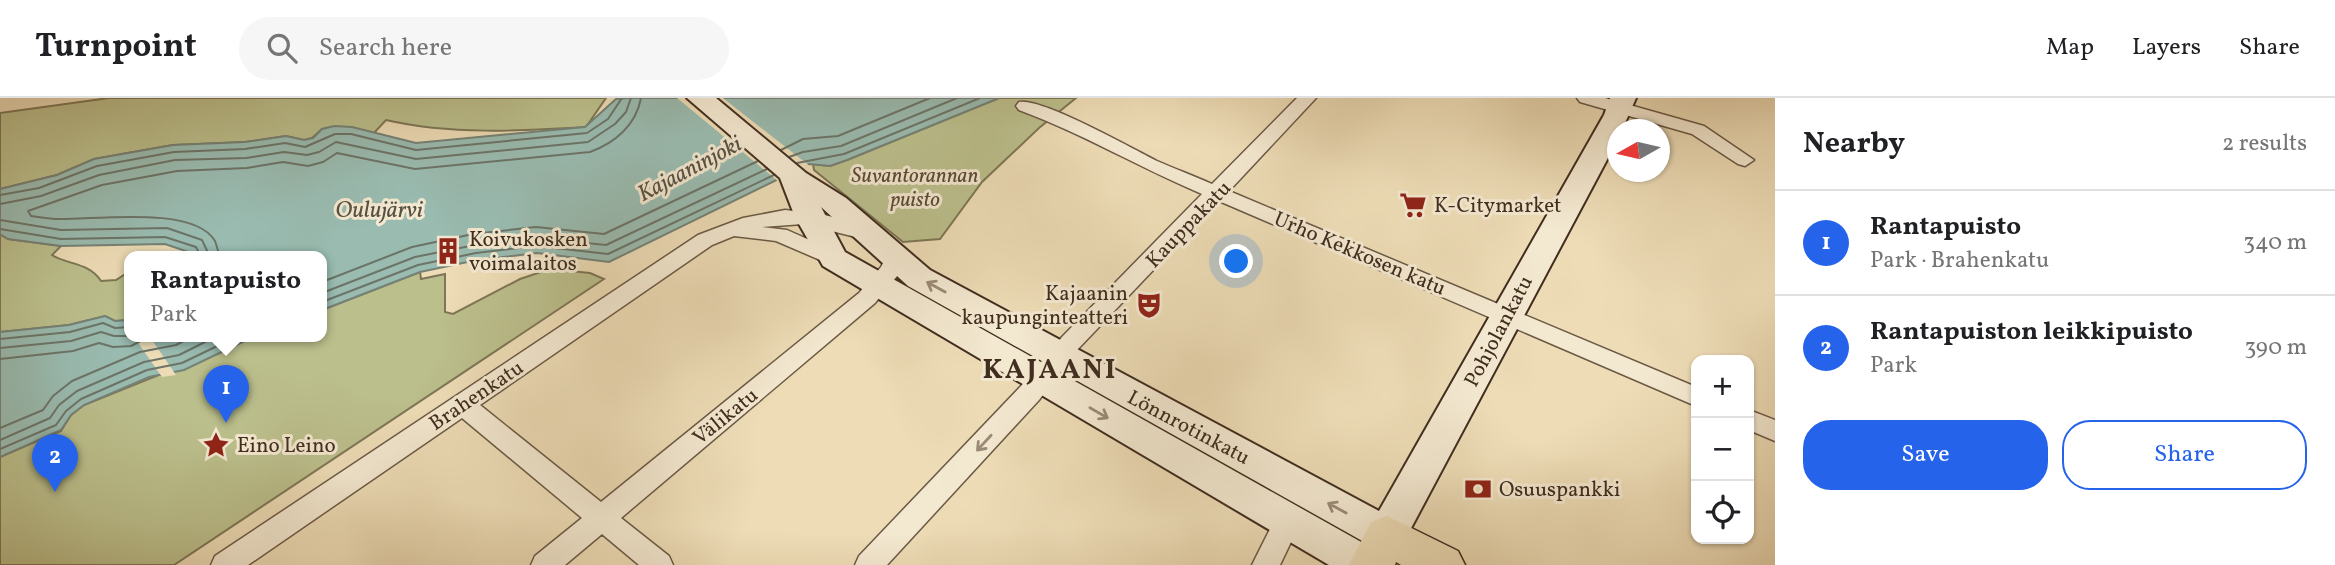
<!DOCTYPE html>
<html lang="en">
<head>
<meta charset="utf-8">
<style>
  body { margin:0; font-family:Vollkorn,serif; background:#f6f6f6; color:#202124 }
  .controls { position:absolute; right:21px; bottom:21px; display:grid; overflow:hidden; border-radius:14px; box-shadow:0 2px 5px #0004 }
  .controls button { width:63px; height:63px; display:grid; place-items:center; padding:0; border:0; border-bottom:2px solid #e0e0e0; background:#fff; color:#202124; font:35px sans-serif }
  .compass { position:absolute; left:1607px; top:21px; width:63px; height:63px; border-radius:50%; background:#fff; box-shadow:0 2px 5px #0004; rotate:262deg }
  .you { position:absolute; left:1237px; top:164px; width:24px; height:24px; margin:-18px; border:5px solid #fff; border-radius:50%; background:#1a73e8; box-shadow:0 0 0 10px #1a73e833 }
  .badge { display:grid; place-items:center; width:46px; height:46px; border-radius:50%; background:#2563eb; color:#fff; font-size:23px; font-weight:700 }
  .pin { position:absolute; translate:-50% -58px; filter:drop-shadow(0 2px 4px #0008) }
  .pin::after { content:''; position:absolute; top:37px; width:24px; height:21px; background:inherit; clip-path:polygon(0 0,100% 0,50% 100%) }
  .popup { position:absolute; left:124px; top:153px; width:203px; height:91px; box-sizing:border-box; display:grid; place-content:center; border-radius:14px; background:#fff; filter:drop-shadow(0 2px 5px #0005); font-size:23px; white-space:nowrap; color:#757577 }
  .popup b { font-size:26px; color:#202124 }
  .popup::after { content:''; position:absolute; left:50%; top:100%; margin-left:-14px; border:14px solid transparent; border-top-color:#fff }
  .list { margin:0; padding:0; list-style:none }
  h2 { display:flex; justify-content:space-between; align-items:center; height:91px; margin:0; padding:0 28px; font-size:30px }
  h2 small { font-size:23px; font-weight:400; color:#757577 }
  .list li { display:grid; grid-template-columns:46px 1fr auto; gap:21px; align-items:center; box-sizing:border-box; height:105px; padding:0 28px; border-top:2px solid #e0e0e0 }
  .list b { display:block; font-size:26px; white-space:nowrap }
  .list p { margin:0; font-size:23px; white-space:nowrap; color:#757577 }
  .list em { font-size:23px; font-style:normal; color:#757577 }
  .actions { display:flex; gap:14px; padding:21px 28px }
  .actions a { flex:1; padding:16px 0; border:2px solid #2563eb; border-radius:28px; text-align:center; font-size:24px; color:#2563eb }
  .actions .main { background:#2563eb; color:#fff }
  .icon { flex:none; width:38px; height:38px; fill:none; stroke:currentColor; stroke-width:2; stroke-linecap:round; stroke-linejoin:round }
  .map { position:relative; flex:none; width:1775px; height:467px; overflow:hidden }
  header { display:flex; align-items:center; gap:42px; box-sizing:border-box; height:98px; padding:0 35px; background:#fff; border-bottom:2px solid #e0e0e0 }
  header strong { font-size:33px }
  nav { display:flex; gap:38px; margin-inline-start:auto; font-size:24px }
  .search { width:490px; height:63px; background:#f6f6f6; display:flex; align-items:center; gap:18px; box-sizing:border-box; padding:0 24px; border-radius:38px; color:#757577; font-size:26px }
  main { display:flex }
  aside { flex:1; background:#fff }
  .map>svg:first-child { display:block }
  .green { fill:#bbbf8c; stroke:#7e7656; stroke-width:2 }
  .water { fill:#99bbb0; stroke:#758276; stroke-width:2 }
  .pier { fill:#eddcb6 }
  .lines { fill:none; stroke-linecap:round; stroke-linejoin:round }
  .shore { stroke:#6c7468; stroke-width:2 }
  .street-casing { stroke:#6b5945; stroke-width:3 }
  .secondary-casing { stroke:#402d1f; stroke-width:4 }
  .primary-casing { stroke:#402d1f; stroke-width:3 }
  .street { fill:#f3e8d0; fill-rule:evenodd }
  .secondary { fill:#f3e8d0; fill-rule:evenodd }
  .primary { fill:#eddcb6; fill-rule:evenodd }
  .oneway { stroke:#9a8a78 }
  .labels { text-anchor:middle; stroke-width:6; stroke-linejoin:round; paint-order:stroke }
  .park-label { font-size:21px; font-style:italic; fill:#594a35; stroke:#f3e8d0 }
  .poi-label { font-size:21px; fill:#402d1f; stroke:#f3e8d0; text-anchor:start }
  .street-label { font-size:21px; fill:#402d1f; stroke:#f3e8d0 }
  .water-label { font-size:23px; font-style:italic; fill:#565043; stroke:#f3e8d0 }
  .district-label { font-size:28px; font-weight:bold; letter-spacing:2px; fill:#402d1f; stroke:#f3e8d0 }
</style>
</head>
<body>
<header>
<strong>Turnpoint</strong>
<div class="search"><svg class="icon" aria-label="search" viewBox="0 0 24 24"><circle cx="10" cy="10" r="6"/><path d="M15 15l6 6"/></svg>Search here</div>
<nav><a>Map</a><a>Layers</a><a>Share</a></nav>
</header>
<main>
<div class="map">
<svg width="1775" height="467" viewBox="0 0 1775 467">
  <rect width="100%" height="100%" fill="#eddcb6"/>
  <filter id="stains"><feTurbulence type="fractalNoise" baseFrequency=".00286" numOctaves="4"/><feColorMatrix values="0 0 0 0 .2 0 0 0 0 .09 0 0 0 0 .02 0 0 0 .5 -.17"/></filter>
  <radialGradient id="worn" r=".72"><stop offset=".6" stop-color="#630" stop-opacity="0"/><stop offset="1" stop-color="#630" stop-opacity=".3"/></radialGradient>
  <!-- green -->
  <path class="green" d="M109,0H606L586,29C519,33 451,37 386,22L374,35L322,31L312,40L304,42L286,38L245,44L173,47L94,61L57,77L0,91V15Z
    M999,0H1076L1039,30L982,84L940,141L903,144L814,72L813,66L830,68L847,62Z
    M0,136L8,141L61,148L52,157C67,167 89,164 101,183L116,182L130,173V222L115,223L105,218L69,227L0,234Z
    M550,171L590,175L604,181L174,467H0V359L61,333L71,317L84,307L253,239H322V212L420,174L421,181L445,176V214L453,216L520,181Z"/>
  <!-- water -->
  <path class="water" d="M629,0H999L847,62L830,68L809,66L609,164L537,155L477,162L420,174L322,212V159H203L165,146L61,148L8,141L0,136V91L57,77L94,61L173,47L245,44L286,38L304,42L313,40L322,31L334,28L352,29L416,45L585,29L616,1Z
    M105,218L115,223L130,222V239H253L184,272L149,279L84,307L71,317L61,332L0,359V234L69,227Z"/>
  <!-- pier -->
  <path class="pier" d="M677,0H723L811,69L779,84Z
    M134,239H150L176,277L162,279Z"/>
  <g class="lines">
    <!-- shore -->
    <path class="shore" d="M781,52L803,41L838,38L930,0
      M789,59L803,54L841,48L957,0
      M797,65L844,56L980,0
      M0,97L39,90L97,68L174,54L245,51L285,45L305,49L335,36H351L416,52L587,35L608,21L622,0
      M0,106L41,98L99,77L175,62L246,60L284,54L307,57L319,54L336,44L416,61L588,44L615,26L626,14L631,0
      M0,122L61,132L167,130L202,142L210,159
      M0,131L61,141L165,139L196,149L201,159
      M220,159C218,154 217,148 215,143C194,107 94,122 58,121C49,121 40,119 31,118L28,113L102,87L177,73L247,70L283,64L308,68L323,64L337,55L415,71L590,54C615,45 636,27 641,0
      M322,184L412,149L473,136L536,129L604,136L758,63
      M322,195L415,159L475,147L537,140L606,147L767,71
      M322,204L418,167L476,155L537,148L608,156L774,77
      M0,241L70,234L103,225L115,230L130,229
      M0,250L71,243L101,234L114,238H130
      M0,261L73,253L99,245L113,249L131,248L148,239
      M0,330L43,312L53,298L72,283L140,254L176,247L191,239
      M0,342L50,320L59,307L77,293L144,264L179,257L215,239
      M0,351L56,327L66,313L81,301L147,272L182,265L236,239"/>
    <defs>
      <path id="street" d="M1297,0H1316L1229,93L1696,289V308L1219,103L1078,251L1039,302L887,467H855L859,458L1021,288L1062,239L1202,96C1140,70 1082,35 1019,12L1016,8L1019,4C1043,0 1131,50 1157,63C1175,71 1194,78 1212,86Z
        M1577,0H1605L1704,28L1754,62L1745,68L1738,66L1692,36L1580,4Z
        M785,112L821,116L875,130L878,135L875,140L868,142L803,126L762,129L787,132L841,156L845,161L841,166L834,168L776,143L734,138L712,147L480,307L601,404L859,195L881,169L888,155H902L906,160L898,177L875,205L621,420L669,458L673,467H639L602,436L565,467H531L535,458L582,420L462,320L248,467H211L215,458L698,137L743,120Z
        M1749,312L1775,322V343L1749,332Z
        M1288,411L1298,415L1301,423L1280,467H1252L1278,415Z"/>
      <path id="secondary" d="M687,0H716L806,75L846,100L930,172L1379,413L1604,17L1610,0H1636L1622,32H1618V41L1401,449L1387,454L1373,449L908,188L821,109L845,154L1379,454L1385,467H1329L823,168L795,119L780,80Z"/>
      <path id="primary" d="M1387,418L1458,453L1465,467H1401L1396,464L1395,467H1349L1371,424Z"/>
    </defs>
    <!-- street casing -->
    <use href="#street" class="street-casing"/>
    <!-- secondary casing -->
    <use href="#secondary" class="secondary-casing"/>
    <!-- primary casing -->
    <use href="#primary" class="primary-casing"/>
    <!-- street -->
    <use href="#street" class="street"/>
    <!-- secondary -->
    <use href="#secondary" class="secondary"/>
    <!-- primary -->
    <use href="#primary" class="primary"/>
  </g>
  <!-- one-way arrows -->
  <defs><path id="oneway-shaft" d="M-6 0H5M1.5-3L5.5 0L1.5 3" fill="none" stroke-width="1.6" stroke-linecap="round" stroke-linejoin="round" transform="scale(1.75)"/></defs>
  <g class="oneway">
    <use href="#oneway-shaft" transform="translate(936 189) rotate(-151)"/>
    <use href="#oneway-shaft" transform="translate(1099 315) rotate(30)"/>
    <use href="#oneway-shaft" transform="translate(984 345) rotate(133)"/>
    <use href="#oneway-shaft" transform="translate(1337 410) rotate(-151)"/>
  </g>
  <!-- icons -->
  <defs>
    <symbol id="supermarket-bare" viewBox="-9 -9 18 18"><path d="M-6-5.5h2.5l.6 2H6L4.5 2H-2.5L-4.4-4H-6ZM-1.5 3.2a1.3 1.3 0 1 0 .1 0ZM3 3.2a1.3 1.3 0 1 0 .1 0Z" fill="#8f2418" stroke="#f3e8d0" stroke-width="2.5" paint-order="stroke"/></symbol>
    <symbol id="building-bare" viewBox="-9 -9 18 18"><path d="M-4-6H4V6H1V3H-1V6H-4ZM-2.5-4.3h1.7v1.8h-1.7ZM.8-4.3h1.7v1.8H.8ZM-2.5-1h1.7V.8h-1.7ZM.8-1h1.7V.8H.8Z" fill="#8f2418" stroke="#f3e8d0" stroke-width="2.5" paint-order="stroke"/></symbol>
    <symbol id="theatre-bare" viewBox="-9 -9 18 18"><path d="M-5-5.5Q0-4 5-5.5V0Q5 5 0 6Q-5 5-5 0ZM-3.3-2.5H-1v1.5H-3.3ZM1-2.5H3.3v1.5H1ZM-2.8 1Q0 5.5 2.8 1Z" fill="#8f2418" stroke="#f3e8d0" stroke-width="2.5" paint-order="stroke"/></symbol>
    <symbol id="sight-bare" viewBox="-9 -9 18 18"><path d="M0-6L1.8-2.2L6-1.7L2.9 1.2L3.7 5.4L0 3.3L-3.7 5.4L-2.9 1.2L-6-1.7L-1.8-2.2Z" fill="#8f2418" stroke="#f3e8d0" stroke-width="2.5" paint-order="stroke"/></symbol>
    <symbol id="bank-bare" viewBox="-9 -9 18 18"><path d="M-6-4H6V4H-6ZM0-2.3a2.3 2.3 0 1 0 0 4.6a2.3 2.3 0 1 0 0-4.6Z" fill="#8f2418" stroke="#f3e8d0" stroke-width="2.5" paint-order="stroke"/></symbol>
  </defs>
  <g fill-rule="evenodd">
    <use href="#supermarket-bare" x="1394" y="88" width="38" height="38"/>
    <use href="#building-bare" x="429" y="134" width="38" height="38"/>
    <use href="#theatre-bare" x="1130" y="188" width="38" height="38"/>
    <use href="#sight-bare" x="197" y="328" width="38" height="38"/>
    <use href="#bank-bare" x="1459" y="372" width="38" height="38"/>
  </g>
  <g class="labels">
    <!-- park labels -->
    <g class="park-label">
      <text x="915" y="84">Suvantorannan<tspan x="915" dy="24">puisto</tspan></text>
    </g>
    <!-- poi labels -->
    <g class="poi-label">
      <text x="1434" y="114">K-Citymarket</text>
      <text x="469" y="148">Koivukosken<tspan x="469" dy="24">voimalaitos</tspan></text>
      <text x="1128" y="202" text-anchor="end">Kajaanin<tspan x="1128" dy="24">kaupunginteatteri</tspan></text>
      <text x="237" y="354">Eino Leino</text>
      <text x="1499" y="398">Osuuspankki</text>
    </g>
    <!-- street labels -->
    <g class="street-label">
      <text transform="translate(1188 126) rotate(-46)" y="7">Kauppakatu</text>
      <text transform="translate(1360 155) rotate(23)" y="7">Urho Kekkosen katu</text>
      <text transform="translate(1498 233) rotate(-62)" y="7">Pohjolankatu</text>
      <text transform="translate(476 297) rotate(-34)" y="7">Brahenkatu</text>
      <text transform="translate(725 318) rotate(-39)" y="7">Välikatu</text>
      <text transform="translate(1189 329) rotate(28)" y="7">Lönnrotinkatu</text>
    </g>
    <!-- water labels -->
    <g class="water-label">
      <text transform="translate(689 70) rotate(-28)" y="8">Kajaaninjoki</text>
      <text x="379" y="119">Oulujärvi</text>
    </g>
    <!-- district labels -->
    <g class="district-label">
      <text x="1050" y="280">KAJAANI</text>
    </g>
  </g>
  <rect width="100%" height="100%" filter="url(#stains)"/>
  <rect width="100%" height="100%" fill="url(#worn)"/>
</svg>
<div class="controls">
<button>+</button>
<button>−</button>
<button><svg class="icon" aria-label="locate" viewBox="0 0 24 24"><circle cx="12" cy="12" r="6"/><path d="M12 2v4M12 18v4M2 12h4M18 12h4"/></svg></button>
</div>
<svg class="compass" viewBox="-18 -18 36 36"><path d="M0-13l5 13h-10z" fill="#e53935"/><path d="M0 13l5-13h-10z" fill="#757577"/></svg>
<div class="you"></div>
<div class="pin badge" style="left:226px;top:325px">1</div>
<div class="popup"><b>Rantapuisto</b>Park</div>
<div class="pin badge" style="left:55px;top:394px">2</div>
</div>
<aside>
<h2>Nearby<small>2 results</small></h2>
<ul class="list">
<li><span class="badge">1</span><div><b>Rantapuisto</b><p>Park · Brahenkatu</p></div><em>340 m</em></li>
<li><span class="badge">2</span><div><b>Rantapuiston leikkipuisto</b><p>Park</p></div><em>390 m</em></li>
</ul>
<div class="actions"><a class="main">Save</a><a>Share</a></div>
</aside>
</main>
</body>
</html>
